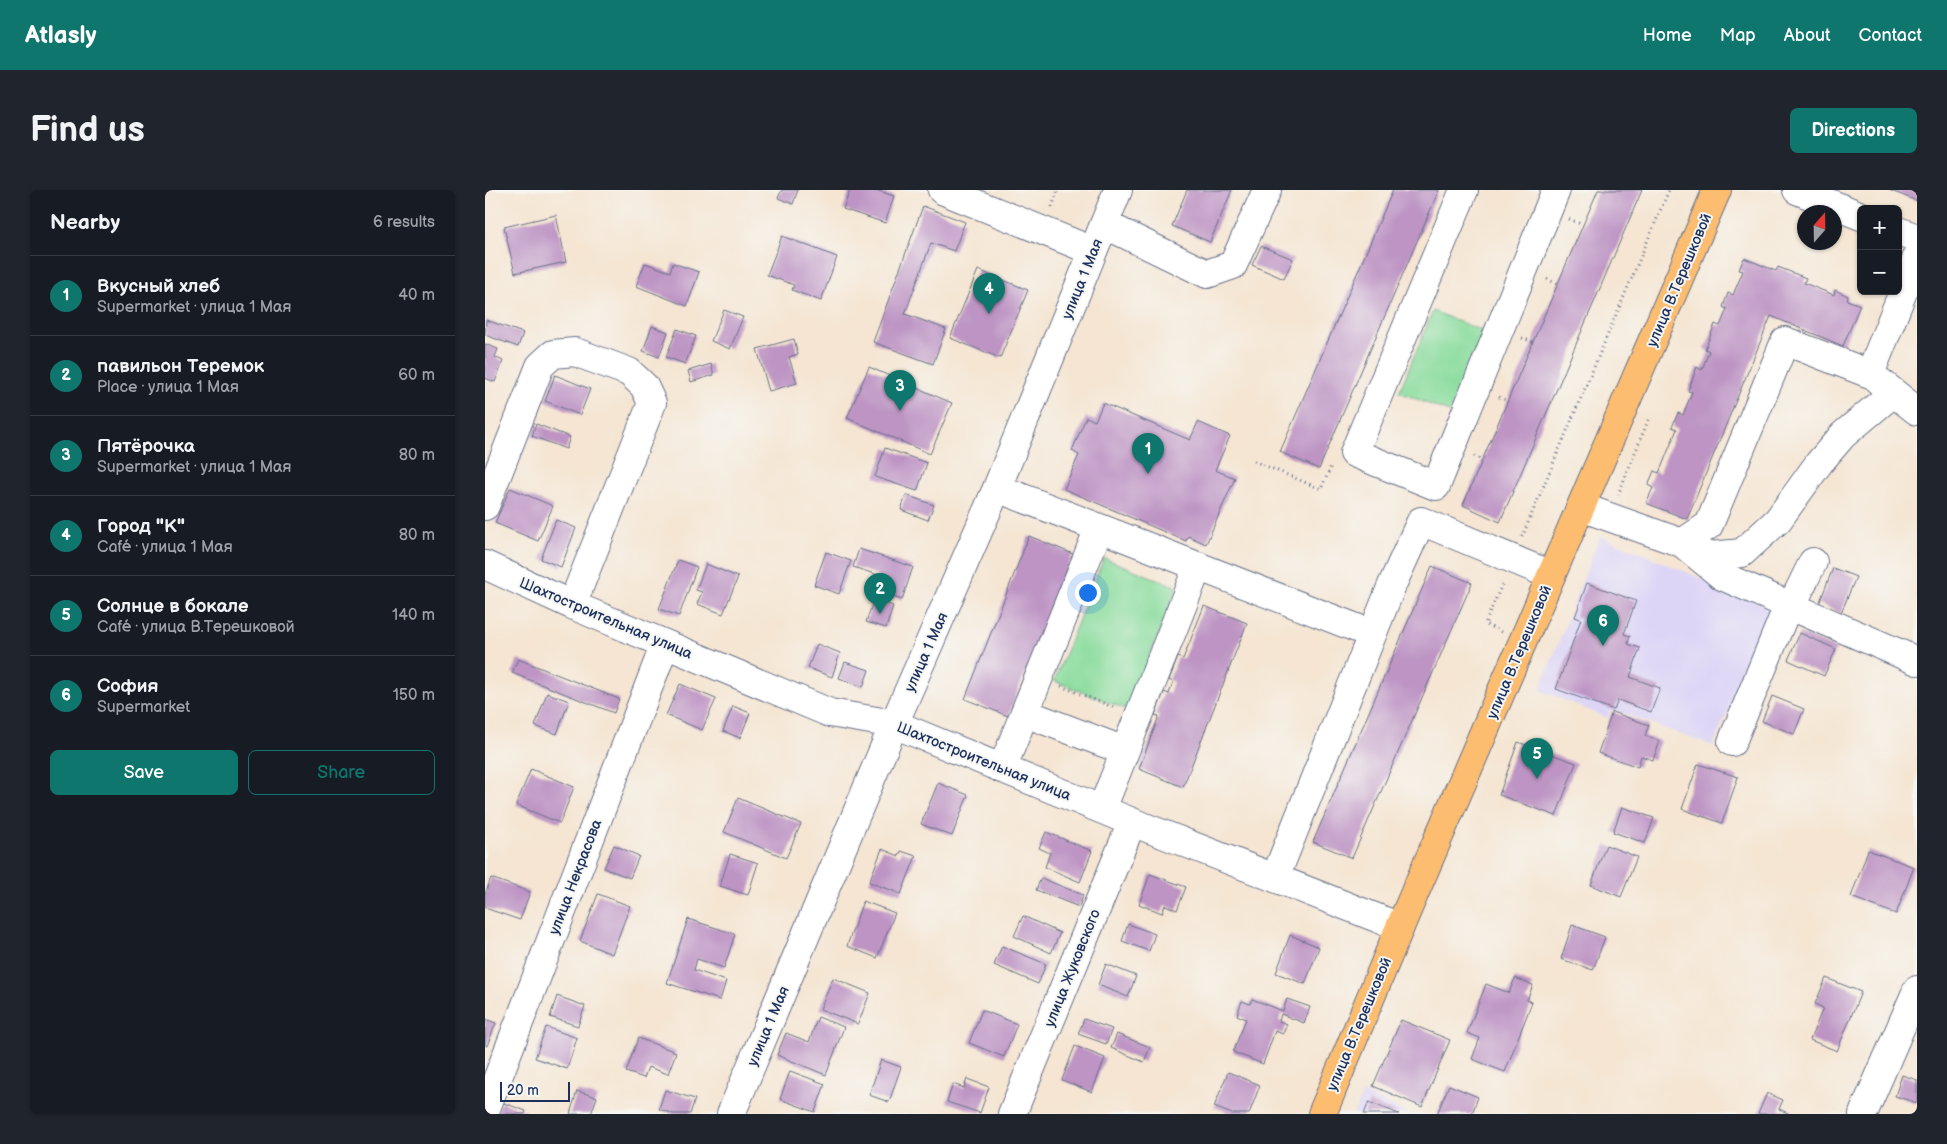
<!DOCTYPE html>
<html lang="en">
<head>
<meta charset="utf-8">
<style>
  body { margin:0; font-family:"Balsamiq Sans",sans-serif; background:#20242c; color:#f1f3f6 }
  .controls { position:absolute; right:15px; top:15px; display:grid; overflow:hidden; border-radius:8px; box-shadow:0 1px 4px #0004 }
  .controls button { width:45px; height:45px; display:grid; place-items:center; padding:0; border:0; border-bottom:1px solid #363941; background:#171b24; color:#f1f3f6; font:25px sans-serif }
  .compass { position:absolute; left:1312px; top:15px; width:45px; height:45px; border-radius:50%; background:#171b24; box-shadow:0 1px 4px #0004; rotate:20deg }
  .scale { position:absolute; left:15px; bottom:12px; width:70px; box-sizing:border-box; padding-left:5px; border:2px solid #1b2f5e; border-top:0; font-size:14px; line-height:18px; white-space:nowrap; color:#1b2f5e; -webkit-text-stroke:4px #f6f6f2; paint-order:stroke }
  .you { position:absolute; left:602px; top:402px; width:18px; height:18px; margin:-12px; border:4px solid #fff; border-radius:50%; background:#1a73e8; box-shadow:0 0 0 8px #1a73e833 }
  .badge { display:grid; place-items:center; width:32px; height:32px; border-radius:50%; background:#0f766e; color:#fff; font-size:16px; font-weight:700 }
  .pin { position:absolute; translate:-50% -41px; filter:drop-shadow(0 1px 2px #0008) }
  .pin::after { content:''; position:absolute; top:26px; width:18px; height:15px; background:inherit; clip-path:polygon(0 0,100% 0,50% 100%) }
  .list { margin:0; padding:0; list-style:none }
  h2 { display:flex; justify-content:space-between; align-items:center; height:65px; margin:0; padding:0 20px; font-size:21px }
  h2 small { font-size:16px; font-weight:400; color:#9ea1a6 }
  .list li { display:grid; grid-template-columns:32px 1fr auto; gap:15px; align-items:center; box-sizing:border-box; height:80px; padding:0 20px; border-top:1px solid #363941 }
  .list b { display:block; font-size:19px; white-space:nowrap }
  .list p { margin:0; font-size:16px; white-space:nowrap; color:#9ea1a6 }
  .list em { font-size:16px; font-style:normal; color:#9ea1a6 }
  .actions { display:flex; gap:10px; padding:15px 20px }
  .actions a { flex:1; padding:11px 0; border:1px solid #0f766e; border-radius:8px; text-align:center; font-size:18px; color:#0f766e }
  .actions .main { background:#0f766e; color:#fff }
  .map { position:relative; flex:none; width:1432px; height:924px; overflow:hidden; border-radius:8px }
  header { display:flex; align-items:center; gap:30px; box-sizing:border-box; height:70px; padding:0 25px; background:#0f766e; color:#fff }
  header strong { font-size:24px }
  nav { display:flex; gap:28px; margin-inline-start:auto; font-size:18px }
  .intro { display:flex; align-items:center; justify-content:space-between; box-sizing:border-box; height:120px; padding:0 30px }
  h1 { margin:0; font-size:35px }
  .button { padding:12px 22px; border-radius:8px; background:#0f766e; color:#fff; font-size:18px; font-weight:700 }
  main { display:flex; gap:30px; padding:0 30px }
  aside { flex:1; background:#171b24; border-radius:8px; box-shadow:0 1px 4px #0004 }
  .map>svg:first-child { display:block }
  .built { fill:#ddd5f6 }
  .green { fill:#8adc9d; stroke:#52867e }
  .building { fill:#bd94c4 }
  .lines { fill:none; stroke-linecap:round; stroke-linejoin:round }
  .minor-casing { stroke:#676f87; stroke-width:30 }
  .major-casing { stroke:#676f87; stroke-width:30 }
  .path { stroke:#676f87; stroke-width:3; stroke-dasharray:1 4; stroke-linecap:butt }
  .minor { stroke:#fff; stroke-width:28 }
  .major { stroke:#fcbd6f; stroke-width:28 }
  .labels { text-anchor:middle; stroke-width:4; stroke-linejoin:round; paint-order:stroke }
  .street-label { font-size:15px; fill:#1b2f5e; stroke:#f6f6f2 }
</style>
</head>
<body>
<header>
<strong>Atlasly</strong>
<nav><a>Home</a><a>Map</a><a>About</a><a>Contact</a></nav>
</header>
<div class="intro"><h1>Find us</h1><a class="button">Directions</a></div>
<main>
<aside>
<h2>Nearby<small>6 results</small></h2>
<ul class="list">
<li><span class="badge">1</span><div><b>Вкусный хлеб</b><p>Supermarket · улица 1 Мая</p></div><em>40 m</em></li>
<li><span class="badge">2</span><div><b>павильон Теремок</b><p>Place · улица 1 Мая</p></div><em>60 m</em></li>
<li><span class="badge">3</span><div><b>Пятёрочка</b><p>Supermarket · улица 1 Мая</p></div><em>80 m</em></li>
<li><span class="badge">4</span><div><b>Город &quot;К&quot;</b><p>Café · улица 1 Мая</p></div><em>80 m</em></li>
<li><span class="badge">5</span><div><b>Солнце в бокале</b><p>Café · улица В.Терешковой</p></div><em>140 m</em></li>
<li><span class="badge">6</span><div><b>София</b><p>Supermarket</p></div><em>150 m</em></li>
</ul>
<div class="actions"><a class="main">Save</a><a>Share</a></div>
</aside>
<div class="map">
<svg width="1432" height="924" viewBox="0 0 1432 924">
  <rect width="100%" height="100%" fill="#f6f6f2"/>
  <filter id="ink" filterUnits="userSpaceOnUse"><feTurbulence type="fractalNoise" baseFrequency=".02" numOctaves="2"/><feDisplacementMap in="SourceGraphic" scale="10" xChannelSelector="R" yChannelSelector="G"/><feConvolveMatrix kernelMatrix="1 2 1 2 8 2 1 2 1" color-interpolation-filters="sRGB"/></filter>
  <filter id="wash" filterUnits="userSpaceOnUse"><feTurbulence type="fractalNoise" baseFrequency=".0096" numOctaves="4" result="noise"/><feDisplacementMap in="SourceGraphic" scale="20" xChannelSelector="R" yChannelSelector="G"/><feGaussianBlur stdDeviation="1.12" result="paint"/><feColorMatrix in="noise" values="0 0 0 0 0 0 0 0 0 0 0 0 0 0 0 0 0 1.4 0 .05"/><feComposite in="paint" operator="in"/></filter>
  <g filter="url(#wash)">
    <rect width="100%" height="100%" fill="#f5e5d2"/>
    <!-- built -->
    <path class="built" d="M1115,346L1287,418L1228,556L1132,521H1125L1123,528L1055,500Z
      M878,903L922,924H869Z"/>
    <!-- green -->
    <path class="green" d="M948,121L1005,144L971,225L914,202Z
      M619,368L692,397L643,520L569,491Z"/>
    <g id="blocks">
      <!-- building -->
      <path class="building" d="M297,0H313L308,14L293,8Z
        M365,0H391L409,6L400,33L358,19Z
        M702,0H747L725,52L687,36Z
        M908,0H954L834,279L795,262Z
        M1113,0H1157L1015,332L978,315Z
        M1404,0H1432V11Z
        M438,16L480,32L469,61L446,53L420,124L461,139L448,174L388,152Z
        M71,25L81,72L30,83L19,37Z
        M297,46L352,67L336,111L307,100L309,95L282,85Z
        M776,56L808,69L799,89L767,75Z
        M1259,68L1291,81L1293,77L1321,88L1319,93L1349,105L1350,100L1363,106L1362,110L1375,115L1358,156L1286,126L1202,329L1161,313L1168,298L1163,295L1169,281L1174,283L1192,239L1187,237L1193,223L1198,225L1207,202L1203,201L1212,177L1217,180L1224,161L1220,159L1230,134L1235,136L1242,119L1238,117L1243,103L1248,105L1258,81L1254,80Z
        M160,73L185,82L188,73L214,82L202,116L151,96Z
        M493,80L543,100L515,168L465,148Z
        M239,120L258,127L245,159L226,151Z
        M1,130L38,143L33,157L0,145Z
        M167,136L183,142L174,167L158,161Z
        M192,139L211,146L200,174L181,167Z
        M309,149L313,164L304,167L312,193L284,201L272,159Z
        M0,154L13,159L10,167L18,171L10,192L0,188Z
        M226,174L229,185L206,192L203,181Z
        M384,177L467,213L445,264L362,228Z
        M70,185L105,199L95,225L60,211Z
        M618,213L705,250L713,232L745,246L730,280L750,288L721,354L703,346L701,351L579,299L594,265L587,261L601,227L610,231Z
        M51,234L85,247L81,259L47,246Z
        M400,258L442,273L432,301L390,287Z
        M25,298L68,316L53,351L10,333Z
        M421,305L449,315L443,330L416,320Z
        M71,330L91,338L76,377L56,369Z
        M544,346L588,364L567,416L571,418L562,441L557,439L553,451L557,452L548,475L544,473L523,526L480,509Z
        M374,359L428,377L417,410L388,400L393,385L368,377Z
        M341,362L366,371L354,404L329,395Z
        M193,370L212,377L194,426L174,419Z
        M221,374L253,387L238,424L212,414L217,402L211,400Z
        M947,376L987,393L867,668L828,652Z
        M1348,378L1371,387L1356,423L1334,414Z
        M1102,393L1151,411L1139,444L1145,446L1143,454L1155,458L1145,487L1175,498L1166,522L1133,510L1129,520L1071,499L1096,429L1090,427Z
        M389,409L408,416L401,438L381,432Z
        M719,416L762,433L698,597L654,579L674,526L670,525L679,502L684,504L688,492L684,490L693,467L698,469Z
        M1315,443L1351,459L1339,486L1303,470Z
        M332,454L355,463L347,487L323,478Z
        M33,469L134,509L129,523L27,483Z
        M360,472L384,480L378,497L354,488Z
        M195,494L231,509L217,540L181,525Z
        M62,503L84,511L72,544L50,536Z
        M1287,506L1319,519L1309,544L1277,531Z
        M248,516L265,523L255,548L238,541Z
        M1127,522L1164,535L1160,546L1175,551L1168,570L1156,566L1153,577L1113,563Z
        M1033,552L1091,573L1071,626L1014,605Z
        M1213,574L1253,587L1237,633L1197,619Z
        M46,579L89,597L75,633L31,615Z
        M453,593L483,605L467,646L436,634Z
        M253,608L316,634L301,668L239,642Z
        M1137,617L1169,628L1160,653L1128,642Z
        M561,642L607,661L595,692L560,677L565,663L554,658Z
        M129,655L154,666L145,688L119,678Z
        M1121,655L1152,667L1136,707L1106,695Z
        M397,659L414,666L416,661L431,666L416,704L384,692Z
        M1383,660L1429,677L1411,724L1366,707Z
        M245,664L273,673L263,705L235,696Z
        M665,684L701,697L692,720L680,715L677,723L654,714Z
        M6,688L45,702L35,730L0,718V704Z
        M556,688L598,705L594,717L551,700Z
        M113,704L145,716L127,764L95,751Z
        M378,711L410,723L392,768L362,756Z
        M538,726L575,743L566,763L529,746Z
        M203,729L250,744L239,778L212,769L209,780L241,791L235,810L182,793Z
        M643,734L670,744L664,761L637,751Z
        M1087,735L1120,747L1108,780L1076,769Z
        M805,745L834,757L820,794L791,783Z
        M517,756L561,774L553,794L509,775Z
        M621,774L651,786L643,807L613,795Z
        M348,788L385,803L373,834L335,819Z
        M1030,788L1048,795L1042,810L1047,812L1020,882L987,869L995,848L982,843L1001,794L1024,803Z
        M1341,788L1376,802L1352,861L1325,850L1338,818L1330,814Z
        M72,806L100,816L93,836L65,827Z
        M767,809L798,821L802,809L825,817L819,833L796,824L794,831L802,834L798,844L790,841L778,874L748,862L761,829L752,825L757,811L765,814Z
        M497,820L532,834L519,867L484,853Z
        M333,827L359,837L341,885L292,865L301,843L324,852Z
        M0,829L11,833L2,856L0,855Z
        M599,829L627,839L621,854L593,844Z
        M916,830L965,850L937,917L888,896Z
        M61,837L92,848L82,879L50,868Z
        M632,844L665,857L659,872L626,858Z
        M153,848L191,862L183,884L163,877L159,888L141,882Z
        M590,856L620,868L607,902L577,890Z
        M396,870L416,877L404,912L384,905Z
        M305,881L340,894L330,922L295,909Z
        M743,882L775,895L764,924H747L729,917Z
        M1417,885L1432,890V913L1410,906Z
        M482,889L504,897L495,923L462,912L468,894L479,898Z
        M964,895L993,907L987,924H952Z
        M180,900L210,909L205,924H188L174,919Z
        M92,901L112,907L106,924H85Z
        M1282,903L1298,910L1294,919L1305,924H1273Z
        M16,912L41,921L40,924H12Z
        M884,912L914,924H879Z"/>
    </g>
  </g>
  <g filter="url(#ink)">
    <use href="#blocks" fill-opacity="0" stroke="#676f87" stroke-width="1"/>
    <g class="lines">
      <defs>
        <path id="minor" d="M457,0L608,61
          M979,0L869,263L951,296L1071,0
          M1312,0L1376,26
          M619,34L722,84L748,75L782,0
          M1413,41L1432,48
          M1394,191L1432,221
          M512,298L887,444
          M0,316L55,176L68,164L90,162L144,182L159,196L167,213L87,415
          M1096,317L1197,353L1237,386L1432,471
          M1197,353L1224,335L1300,151L1385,184L1432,67
          M1215,367L1257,363L1293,330L1334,273L1358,245L1408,203
          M0,375L87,415L345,523L409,534L647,632L915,737
          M540,523L640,561
          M1247,552L1298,428L1306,417L1328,372
          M517,579L614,338
          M617,619L713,376
          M790,688L907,395L936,331L1066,385
          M0,921L180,454
          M246,924L409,534L512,298L633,0
          M527,924L647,632
          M1378,924L1432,800"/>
        <path id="major" d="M837,924L915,737L1232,0"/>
      </defs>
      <!-- minor casing -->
      <use href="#minor" class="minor-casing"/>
      <!-- major casing -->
      <use href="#major" class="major-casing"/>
      <!-- path -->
      <path class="path" d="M567,17L573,0
        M1084,29L1098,35
        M1062,89L1073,94
        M1037,148L1048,152
        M1014,207L1023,211
        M989,266L997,270
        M769,271L836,299L847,274
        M1133,305L1164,228
        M1037,347L1184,0
        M1016,442L1000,434L1018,392
        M576,496L630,518"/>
      <!-- minor -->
      <use href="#minor" class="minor"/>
      <!-- major -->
      <use href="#major" class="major"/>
    </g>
  </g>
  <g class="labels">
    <!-- street labels -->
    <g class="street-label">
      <text transform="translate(597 89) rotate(-68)" y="5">улица 1 Мая</text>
      <text transform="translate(1194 90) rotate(-67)" y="5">улица В.Терешковой</text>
      <text transform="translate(121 428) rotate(23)" y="5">Шахтостроительная улица</text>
      <text transform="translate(441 462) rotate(-66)" y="5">улица 1 Мая</text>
      <text transform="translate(1034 462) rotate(-67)" y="5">улица В.Терешковой</text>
      <text transform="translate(499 571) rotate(22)" y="5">Шахтостроительная улица</text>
      <text transform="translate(90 687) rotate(-69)" y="5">улица Некрасова</text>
      <text transform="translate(587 778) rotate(-68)" y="5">улица Жуковского</text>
      <text transform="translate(874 834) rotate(-67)" y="5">улица В.Терешковой</text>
      <text transform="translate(283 836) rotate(-67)" y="5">улица 1 Мая</text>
    </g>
  </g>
</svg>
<div class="controls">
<button>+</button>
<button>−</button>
</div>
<svg class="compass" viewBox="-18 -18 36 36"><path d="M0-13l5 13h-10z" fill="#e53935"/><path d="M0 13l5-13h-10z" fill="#9ea1a6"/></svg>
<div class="scale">20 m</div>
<div class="you"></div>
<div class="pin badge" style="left:663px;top:284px">1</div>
<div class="pin badge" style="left:395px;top:424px">2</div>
<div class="pin badge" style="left:415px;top:221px">3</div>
<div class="pin badge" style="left:504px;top:124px">4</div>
<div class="pin badge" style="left:1052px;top:589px">5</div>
<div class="pin badge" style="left:1118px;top:456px">6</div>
</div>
</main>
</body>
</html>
